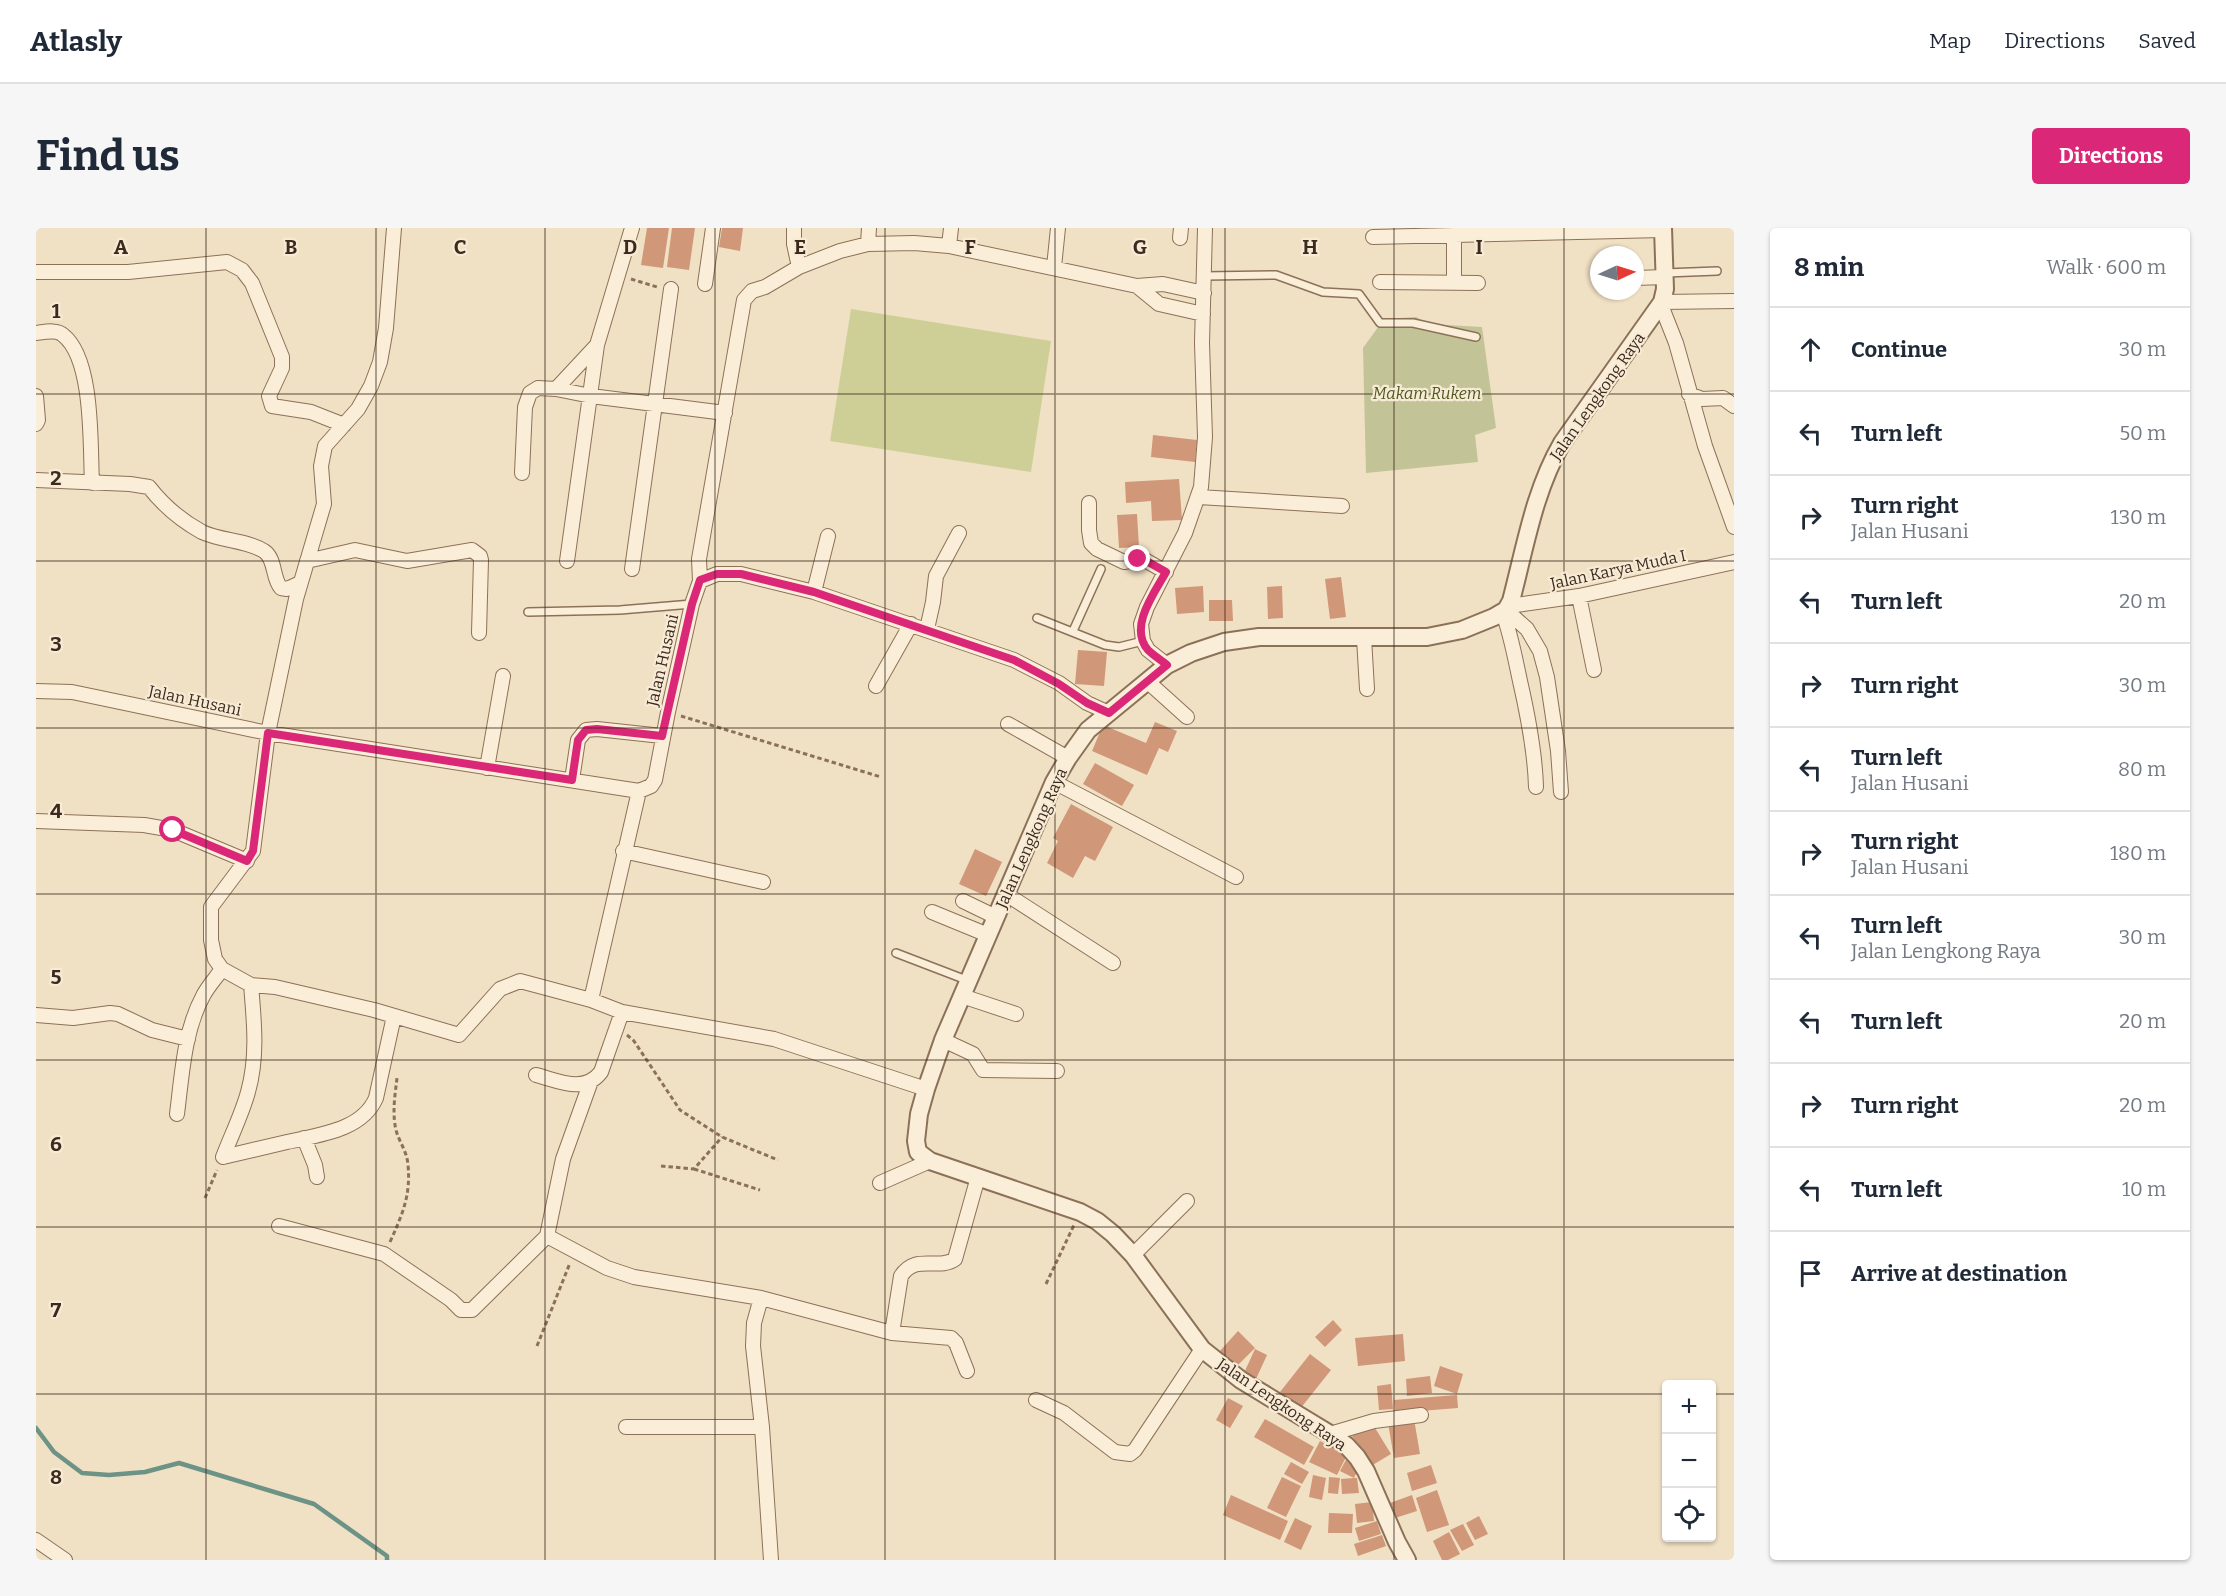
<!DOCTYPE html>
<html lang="en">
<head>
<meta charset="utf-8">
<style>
  body { margin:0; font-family:Bitter,serif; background:#f6f6f7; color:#1f2937 }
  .controls { position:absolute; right:18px; bottom:18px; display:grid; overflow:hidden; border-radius:6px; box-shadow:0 2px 4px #0004 }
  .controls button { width:54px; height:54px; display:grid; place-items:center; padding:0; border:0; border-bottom:2px solid #e0e1e3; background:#fff; color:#1f2937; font:30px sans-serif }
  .compass { position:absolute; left:1554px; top:18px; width:54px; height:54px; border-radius:50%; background:#fff; box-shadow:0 2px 4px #0004; rotate:86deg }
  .stop { position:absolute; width:18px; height:18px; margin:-14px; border:4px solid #db2777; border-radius:50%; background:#fff }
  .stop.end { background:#db2777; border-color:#fff; box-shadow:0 2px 6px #0008 }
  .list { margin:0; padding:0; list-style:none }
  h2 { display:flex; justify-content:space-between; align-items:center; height:78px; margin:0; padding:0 24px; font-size:26px }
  h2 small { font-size:20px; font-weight:400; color:#747a83 }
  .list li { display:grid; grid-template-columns:39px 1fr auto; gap:18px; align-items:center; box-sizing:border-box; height:84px; padding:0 24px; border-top:2px solid #e0e1e3 }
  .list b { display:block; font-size:22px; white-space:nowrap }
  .list p { margin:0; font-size:20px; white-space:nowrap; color:#747a83 }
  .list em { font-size:20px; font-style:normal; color:#747a83 }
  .icon { flex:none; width:33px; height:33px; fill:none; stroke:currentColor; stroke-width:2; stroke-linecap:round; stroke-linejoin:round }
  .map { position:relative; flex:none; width:1698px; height:1332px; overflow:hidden; border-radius:6px }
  header { display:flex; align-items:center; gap:36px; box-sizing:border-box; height:84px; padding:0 30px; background:#fff; border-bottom:2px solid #e0e1e3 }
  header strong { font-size:28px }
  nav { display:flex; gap:33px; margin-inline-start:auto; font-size:21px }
  .intro { display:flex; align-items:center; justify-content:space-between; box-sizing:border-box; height:144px; padding:0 36px }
  h1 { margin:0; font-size:42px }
  .button { padding:15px 27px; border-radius:6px; background:#db2777; color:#fff; font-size:21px; font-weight:700 }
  main { display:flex; gap:36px; padding:0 36px }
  aside { flex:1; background:#fff; border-radius:6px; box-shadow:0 2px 4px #0004 }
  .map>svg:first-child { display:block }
  .green { fill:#cdcf97 }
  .cemetery { fill:#c2c497 }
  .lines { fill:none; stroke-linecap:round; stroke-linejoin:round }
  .stream { stroke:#6c9386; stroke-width:4.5 }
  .building { fill:#d09779 }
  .service-casing { stroke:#8c7159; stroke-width:10 }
  .minor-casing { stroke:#8c7159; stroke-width:16 }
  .tertiary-casing { stroke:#8c7159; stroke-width:20 }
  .path { stroke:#8c7159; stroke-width:3; stroke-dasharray:4.5 3; stroke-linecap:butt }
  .service { stroke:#faeed8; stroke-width:7 }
  .minor { stroke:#faeed8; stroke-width:14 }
  .tertiary { stroke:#faeed8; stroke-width:16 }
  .route { stroke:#db2777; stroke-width:8 }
  .grid { fill:none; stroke:#3c2a1e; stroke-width:1.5; stroke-opacity:0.55 }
  .labels { text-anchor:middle; stroke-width:4.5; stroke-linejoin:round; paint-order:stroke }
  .park-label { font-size:16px; font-style:italic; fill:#4f5924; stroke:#f7ebd5 }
  .street-label { font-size:16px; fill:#3c2a1e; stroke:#f7ebd5 }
  .grid-label { font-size:20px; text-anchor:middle; font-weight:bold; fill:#3c2a1e; stroke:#f7ebd5; stroke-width:4.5; stroke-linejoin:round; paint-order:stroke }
</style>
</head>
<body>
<header>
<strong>Atlasly</strong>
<nav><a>Map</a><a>Directions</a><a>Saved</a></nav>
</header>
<div class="intro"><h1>Find us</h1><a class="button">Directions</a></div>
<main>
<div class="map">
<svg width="1698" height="1332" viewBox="0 0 1698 1332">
  <rect width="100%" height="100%" fill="#f0e0c4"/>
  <!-- green -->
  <path class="green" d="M815,81L1015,113L995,244L794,213Z"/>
  <!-- cemetery -->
  <path class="cemetery" d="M1380,89L1393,96L1446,99L1460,200L1439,207L1442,234L1330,245L1327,120L1348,91Z"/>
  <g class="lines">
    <!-- stream -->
    <path class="stream" d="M0,1200L18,1224L46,1245L73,1247L109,1244L143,1235L278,1276L351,1328V1332"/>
  </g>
  <!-- building -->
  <path class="building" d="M611,0H633L627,40L605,37Z
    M636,0H659L653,42L631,39Z
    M686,0H707L704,23L683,19Z
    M1117,207L1161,212L1159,234L1115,229Z
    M1143,251L1146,292L1116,293L1115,273L1090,275L1089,254Z
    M1101,286L1103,319L1083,320L1081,287Z
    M1305,349L1310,389L1294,391L1289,351Z
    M1167,358L1168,384L1141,386L1139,360Z
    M1246,358L1247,390L1232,391L1231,359Z
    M1173,372H1196L1197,393H1173Z
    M1042,422L1071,424L1068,458L1039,456Z
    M1119,494L1141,503L1132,524L1123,520L1111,547L1056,523L1067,497L1110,515Z
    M1059,535L1098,557L1086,578L1047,556Z
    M1035,576L1077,599L1059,633L1049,628L1037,650L1011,635L1022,613L1017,610Z
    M939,621L966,634L950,668L923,656Z
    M1297,1092L1306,1102L1289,1119L1279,1109Z
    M1202,1103L1219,1120L1199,1140L1183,1124Z
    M1367,1106L1369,1133L1322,1138L1319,1110Z
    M1219,1121L1231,1127L1220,1151L1208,1145Z
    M1274,1126L1295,1142L1264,1181L1244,1164Z
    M1404,1138L1427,1146L1421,1166L1398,1158Z
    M1394,1148L1396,1165L1371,1168L1370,1151Z
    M1355,1156L1357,1181L1343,1182L1341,1158Z
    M1421,1167L1422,1180L1359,1185L1358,1172Z
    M1192,1170L1207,1178L1194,1200L1180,1192Z
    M1229,1191L1278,1219L1268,1237L1218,1209Z
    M1378,1191L1384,1226L1358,1230L1352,1195Z
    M1336,1195L1355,1226L1335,1238L1316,1208Z
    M1284,1213L1311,1227L1301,1247L1273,1234Z
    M1311,1230L1324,1237L1318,1250H1321L1323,1265L1306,1266L1305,1251L1318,1250L1304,1243Z
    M1255,1234L1273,1244L1266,1256L1248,1246Z
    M1395,1237L1401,1255L1376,1263L1371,1245Z
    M1277,1247L1290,1250L1286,1272L1273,1269Z
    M1246,1249L1265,1258L1250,1289L1231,1280Z
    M1293,1249L1304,1250L1302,1266L1292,1265Z
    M1401,1262L1413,1297L1391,1304L1380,1270Z
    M1195,1267L1252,1293L1244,1312L1187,1287Z
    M1376,1267L1381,1283L1359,1290L1354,1275Z
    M1336,1274L1338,1293L1321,1295L1319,1276Z
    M1293,1285L1317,1286L1316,1305H1292Z
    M1443,1288L1452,1306L1439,1312L1430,1295Z
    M1259,1290L1276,1298L1265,1322L1248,1314Z
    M1341,1293L1345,1306L1323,1313L1319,1300Z
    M1427,1296L1438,1317L1426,1323L1414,1302Z
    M1413,1304L1424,1326L1412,1332H1406L1397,1313Z
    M1346,1307L1350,1318L1322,1328L1318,1316Z"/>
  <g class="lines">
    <defs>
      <path id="service" d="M1629,45L1681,43
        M1169,48L1240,47L1287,64L1323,66L1344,95H1377L1440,109
        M492,384L584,382L656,376
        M1001,390L1069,417L1083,419L1107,413
        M1037,403L1065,341
        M860,725L933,753"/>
      <path id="minor" d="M358,0L350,100L344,134L335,158L322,181L289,218L285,238L288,276L260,371L232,505L217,623L175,679V712L179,731L186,741L215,757L239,759L338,782L423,807L464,761L484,753L555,772L586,784L738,811L890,861
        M1418,7V54
        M1337,9L1627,2
        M1144,10L1145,0
        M832,16L878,15L913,18L1101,58L1127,56L1168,65
        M913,18L915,0
        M763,39L804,23L832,16L833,0
        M1018,39L1022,0
        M0,44H92L191,34L206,42L216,55L246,129V140L233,168L236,178L275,184L308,197
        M1599,50L1629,49
        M1344,54L1442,55
        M669,56L677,0
        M1101,58L1123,76L1167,86
        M1626,74L1698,73
        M1625,77L1640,115L1669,218L1698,299
        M0,105C8,104 21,101 27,107C58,131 54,218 56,255
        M520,161L561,117
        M1653,166L1666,171L1687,170L1698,178
        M0,168L2,192L0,196
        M486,245L489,179L494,165L502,160L520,161L555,168L689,185
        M0,252L94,256L113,259C127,277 146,293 166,304C185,313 210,312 228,323C240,331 236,350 245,360L251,361L264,355
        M1163,269L1306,278
        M1053,275V302L1055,315L1061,321L1088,334L1107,331L1130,344
        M271,333L319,322L371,333L436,322L444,328L445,332L443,405
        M531,333L561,117L596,0
        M596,341L635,61
        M664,353L663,331L708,72L716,63L729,59L763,39L758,16V0
        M778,364L792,308
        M1543,368L1558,442
        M1473,378L1543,368L1698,334
        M1470,382L1491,401L1504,423L1511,449L1522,523L1525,564
        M1467,385C1475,407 1479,430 1484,453C1492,488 1499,523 1500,559
        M891,401L897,374L900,348L923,305
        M1328,410L1331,461
        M1131,437L1112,422L1107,413L1105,396L1111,379L1149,305L1165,259L1169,209L1166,115L1169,0
        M1111,453L1151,489
        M840,458L875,396
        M0,463L36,464L232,505L603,563L615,558L619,552L632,484L656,376L664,353L681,346H705L778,364L978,432L1023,455L1051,475L1073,485
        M972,496L1032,530
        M451,540L467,448
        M536,552L542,512L550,502L561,501L626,508
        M1018,554L1200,649
        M0,593L108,597L137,602L211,633
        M587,623L727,654
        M970,666L1077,735
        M927,673L960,689
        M896,684L952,707
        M926,768L980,786
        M555,772L603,563
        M0,787L37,790L74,785L82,786L116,802L152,811
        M907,812L937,826L947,842L1021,843
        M500,847C523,853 548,866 565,844L586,784
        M141,886C146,847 148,803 167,768C172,758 180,750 186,741
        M268,910L279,937L281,949
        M187,929C208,924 229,919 251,914C281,907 326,903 340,870L358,788
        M187,929C195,908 206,886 212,864C222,829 218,792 215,757
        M844,955L894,933
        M243,998L348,1026L415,1072L425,1082H436L511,1008L527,931L555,853
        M511,1008L571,1040L598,1049L725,1070L856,1105L915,1110L920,1115L931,1143
        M1097,1027L1151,973
        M725,1070L718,1095L717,1118L726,1199L735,1332
        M856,1105L865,1048C880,1025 902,1043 919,1031L942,949
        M1000,1172L1028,1185L1079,1224L1094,1226L1099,1222L1166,1121
        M590,1199H726
        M1294,1206L1338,1193L1385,1187
        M0,1312L29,1332"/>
      <path id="tertiary" d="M1371,1332L1361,1314L1330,1243L1321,1229L1310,1217L1294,1206L1205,1152L1166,1121L1097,1027L1077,1006L1061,993L1044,984L894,933L882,924L880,913L883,886L890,861L907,812L1018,554L1032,530L1052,502L1131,437L1155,425L1188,414L1223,409H1391L1426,402L1458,389L1470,382L1475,373C1489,320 1498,263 1526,215L1626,74L1629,61L1627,0"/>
    </defs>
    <!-- service casing -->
    <use href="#service" class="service-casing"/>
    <!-- minor casing -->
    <use href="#minor" class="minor-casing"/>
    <!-- tertiary casing -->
    <use href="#tertiary" class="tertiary-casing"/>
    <!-- path -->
    <path class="path" d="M595,51L621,59
      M645,488L845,549
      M591,807L598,813L644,882L686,909L742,932
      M625,938L658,941L686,909
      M658,941L724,962
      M169,970L181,942
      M354,1014C366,987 375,968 372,937C371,923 363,914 360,902C356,885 359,867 361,850
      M1010,1056L1038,997
      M501,1118L534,1035"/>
    <!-- service -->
    <use href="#service" class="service"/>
    <!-- minor -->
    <use href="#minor" class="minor"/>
    <!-- tertiary -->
    <use href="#tertiary" class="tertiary"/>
  </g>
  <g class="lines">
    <!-- route -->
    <path class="route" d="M137,602L211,633L217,623L232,505L536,552L542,512L550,502L561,501L626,508L656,376L664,352L681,346H705L778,364L978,432L1023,456L1051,475L1073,485L1131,437C1125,432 1117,427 1112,422C1092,399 1119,364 1130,344L1107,331H1102"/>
  </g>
  <!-- grid -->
  <path class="grid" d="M170,0V1332M340,0V1332M509,0V1332M679,0V1332M849,0V1332M1019,0V1332M1189,0V1332M1358,0V1332M1528,0V1332M0,166H1698M0,333H1698M0,500H1698M0,666H1698M0,832H1698M0,999H1698M0,1166H1630M1676,1166H1698"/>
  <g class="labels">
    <!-- park labels -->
    <g class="park-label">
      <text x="1391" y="171">Makam Rukem</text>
    </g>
    <!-- street labels -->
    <g class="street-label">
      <text transform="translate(1561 168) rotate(-55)" y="6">Jalan Lengkong Raya</text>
      <text transform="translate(1582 341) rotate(-12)" y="6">Jalan Karya Muda I</text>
      <text transform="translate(626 432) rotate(-77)" y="6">Jalan Husani</text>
      <text transform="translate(159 472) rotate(12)" y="6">Jalan Husani</text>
      <text transform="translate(995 610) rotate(-66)" y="6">Jalan Lengkong Raya</text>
      <text transform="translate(1246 1176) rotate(34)" y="6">Jalan Lengkong Raya</text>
    </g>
  </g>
  <g class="grid-label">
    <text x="85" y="26">A</text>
    <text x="255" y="26">B</text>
    <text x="424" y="26">C</text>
    <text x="594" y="26">D</text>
    <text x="764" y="26">E</text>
    <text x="934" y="26">F</text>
    <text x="1104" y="26">G</text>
    <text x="1274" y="26">H</text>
    <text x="1443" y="26">I</text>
    <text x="20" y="90">1</text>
    <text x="20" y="257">2</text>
    <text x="20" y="423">3</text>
    <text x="20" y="590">4</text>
    <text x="20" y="756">5</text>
    <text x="20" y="923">6</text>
    <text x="20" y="1089">7</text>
    <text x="20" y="1256">8</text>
  </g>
</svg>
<div class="controls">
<button>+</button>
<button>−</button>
<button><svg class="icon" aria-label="locate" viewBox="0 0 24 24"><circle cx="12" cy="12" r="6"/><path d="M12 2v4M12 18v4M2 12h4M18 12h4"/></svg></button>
</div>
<svg class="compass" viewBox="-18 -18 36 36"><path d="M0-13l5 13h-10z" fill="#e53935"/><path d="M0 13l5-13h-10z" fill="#747a83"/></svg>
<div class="stop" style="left:137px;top:602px"></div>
<div class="stop end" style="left:1102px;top:331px"></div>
</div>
<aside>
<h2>8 min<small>Walk · 600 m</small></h2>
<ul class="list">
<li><svg class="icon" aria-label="ahead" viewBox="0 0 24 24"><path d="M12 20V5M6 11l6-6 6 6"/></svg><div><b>Continue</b></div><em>30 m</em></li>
<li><svg class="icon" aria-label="left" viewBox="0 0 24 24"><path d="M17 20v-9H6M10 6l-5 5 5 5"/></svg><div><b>Turn left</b></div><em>50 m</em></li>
<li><svg class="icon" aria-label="right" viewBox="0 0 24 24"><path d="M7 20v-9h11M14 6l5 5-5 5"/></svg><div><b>Turn right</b><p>Jalan Husani</p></div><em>130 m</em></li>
<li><svg class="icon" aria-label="left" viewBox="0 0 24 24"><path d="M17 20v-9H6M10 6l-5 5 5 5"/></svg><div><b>Turn left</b></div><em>20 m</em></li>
<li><svg class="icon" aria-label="right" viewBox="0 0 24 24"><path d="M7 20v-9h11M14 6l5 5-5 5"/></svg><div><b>Turn right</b></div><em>30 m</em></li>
<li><svg class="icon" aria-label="left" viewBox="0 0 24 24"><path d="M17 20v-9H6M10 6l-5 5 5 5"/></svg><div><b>Turn left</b><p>Jalan Husani</p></div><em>80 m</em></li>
<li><svg class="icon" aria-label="right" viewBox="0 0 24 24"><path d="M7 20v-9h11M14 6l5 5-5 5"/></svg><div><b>Turn right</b><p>Jalan Husani</p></div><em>180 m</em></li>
<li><svg class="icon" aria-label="left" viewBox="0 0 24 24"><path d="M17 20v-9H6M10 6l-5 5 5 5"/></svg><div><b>Turn left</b><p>Jalan Lengkong Raya</p></div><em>30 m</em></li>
<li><svg class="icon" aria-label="left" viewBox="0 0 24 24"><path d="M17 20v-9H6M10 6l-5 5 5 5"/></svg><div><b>Turn left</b></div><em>20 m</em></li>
<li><svg class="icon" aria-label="right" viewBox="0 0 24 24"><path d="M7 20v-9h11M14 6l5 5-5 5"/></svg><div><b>Turn right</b></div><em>20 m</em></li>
<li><svg class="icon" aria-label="left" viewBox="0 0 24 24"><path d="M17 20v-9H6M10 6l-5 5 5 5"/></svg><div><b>Turn left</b></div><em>10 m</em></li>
<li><svg class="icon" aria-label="arrive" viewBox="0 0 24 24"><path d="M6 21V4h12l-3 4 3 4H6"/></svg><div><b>Arrive at destination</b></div></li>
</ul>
</aside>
</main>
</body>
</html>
